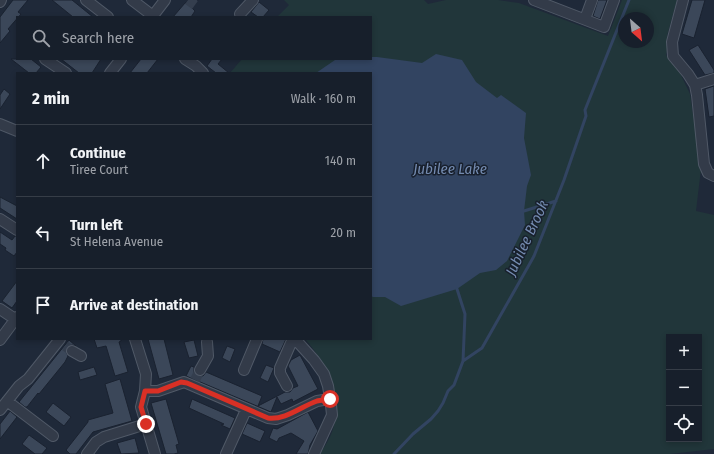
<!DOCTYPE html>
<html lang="en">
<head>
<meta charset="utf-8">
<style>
  body { margin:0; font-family:"Fira Sans Condensed",sans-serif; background:#202733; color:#f1f3f6 }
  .controls { position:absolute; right:12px; bottom:12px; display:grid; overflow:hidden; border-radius:0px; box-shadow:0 2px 6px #0003 }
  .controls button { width:36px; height:36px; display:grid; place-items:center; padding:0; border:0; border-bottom:1px solid #363d47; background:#171f2b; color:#f1f3f6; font:20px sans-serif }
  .compass { position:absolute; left:618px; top:12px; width:36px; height:36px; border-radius:50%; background:#171f2b; box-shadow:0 2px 6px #0003; rotate:152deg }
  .stop { position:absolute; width:12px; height:12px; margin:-9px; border:3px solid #d93025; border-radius:50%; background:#fff }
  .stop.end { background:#d93025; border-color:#fff; box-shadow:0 1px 4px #0008 }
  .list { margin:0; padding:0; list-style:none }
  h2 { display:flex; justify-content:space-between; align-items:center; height:52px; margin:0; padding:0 16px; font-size:17px }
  h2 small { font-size:13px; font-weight:400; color:#9ea2a9 }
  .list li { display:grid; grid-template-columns:26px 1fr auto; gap:12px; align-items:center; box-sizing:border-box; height:72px; padding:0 16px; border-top:1px solid #363d47 }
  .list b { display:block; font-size:15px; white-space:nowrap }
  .list p { margin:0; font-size:13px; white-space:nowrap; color:#9ea2a9 }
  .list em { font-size:13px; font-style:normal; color:#9ea2a9 }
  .icon { flex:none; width:22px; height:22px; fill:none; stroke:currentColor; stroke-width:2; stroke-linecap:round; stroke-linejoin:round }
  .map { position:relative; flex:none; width:714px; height:454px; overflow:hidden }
  .search { position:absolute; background:#171f2b; box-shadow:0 2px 6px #0003; left:16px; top:16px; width:356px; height:44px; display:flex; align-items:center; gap:10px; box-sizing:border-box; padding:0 14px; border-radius:0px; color:#9ea2a9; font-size:15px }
  .panel { position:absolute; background:#171f2b; box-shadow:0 2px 6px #0003; left:16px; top:72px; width:356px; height:268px; border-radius:0px }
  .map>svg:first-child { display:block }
  .green { fill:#21363a; fill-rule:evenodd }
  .water { fill:#324461 }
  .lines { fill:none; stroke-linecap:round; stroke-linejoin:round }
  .stream { stroke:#324461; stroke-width:3 }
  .building { fill:#3b4759; stroke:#1a2230 }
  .minor-tunnel { stroke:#343e4e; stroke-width:10; stroke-dasharray:10 5; stroke-linecap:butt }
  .minor-casing { stroke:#505967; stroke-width:12 }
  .minor { stroke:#333b49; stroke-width:10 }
  .route { stroke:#d93025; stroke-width:5 }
  .labels { text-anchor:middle; stroke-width:3; stroke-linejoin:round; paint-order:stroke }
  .water-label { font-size:15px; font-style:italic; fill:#748bb0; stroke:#18202d }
</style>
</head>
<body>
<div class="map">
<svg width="714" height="454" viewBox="0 0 714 454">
  <rect width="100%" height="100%" fill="#1f2939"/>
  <!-- green -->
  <path class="green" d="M284,0H424L428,4L446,0H498L519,3L608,36L622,0H677L667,36C670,43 668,48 666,55L680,73L690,94L701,169L696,211L714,215V449L670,454H320C324,447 329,440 332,432C345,396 328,366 305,339H371V73H230L242,59H371V17H277L289,5ZM624,18H648V42H624ZM669,337H699V439H669Z"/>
  <!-- water -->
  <path class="water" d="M436,54L462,60L476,82L497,98L501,95L526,113L524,138L531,175L527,186L524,211L525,225L507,261L496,270L480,273L457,289L401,306L385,297H373L371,296V73H316L335,60L371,59V57H377L422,63Z"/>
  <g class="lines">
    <!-- stream -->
    <path class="stream" d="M524,211L556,201
      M457,289L465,314L463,361
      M394,454L413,434L431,419L438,411L443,403L448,391L454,385L463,361L482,348L529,265L534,256L564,180L586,116L585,110L629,0"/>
  </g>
  <!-- building -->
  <path class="building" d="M13,0H28L18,12L21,14L8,29L10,31L0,43V17Z
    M52,0H72L93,17H73Z
    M188,0H198L192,8L195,11L191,17H173L185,3H186Z
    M598,0H607L600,19L593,16Z
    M692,0H705L694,38L682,34Z
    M259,2L269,10L263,17H258L251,12Z
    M698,45L714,70V73L705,75L689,50Z
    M11,59H31L41,67L36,73H29Z
    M61,59H101L92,73H79Z
    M141,59H158L147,73H130Z
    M212,59H222L218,64L229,73H216L207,66Z
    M714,86V116L709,117L705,89Z
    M4,89L10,94L0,109V95Z
    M0,197L17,206V219L0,208Z
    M0,232L12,240L15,236H17V252L14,256L5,250L6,248L0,244Z
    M17,281V301L12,308L2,301Z
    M94,339H121V341L119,342L128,372L115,376L106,346L97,348Z
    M148,339H164L173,375L159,379Z
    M263,339H286L280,352L262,344Z
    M69,340L76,346L72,345L67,348L66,351L68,356L65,362L39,394L38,393L27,407H25L19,402Z
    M194,340L198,356L189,358L184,342Z
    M227,346L235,349L230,362L222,358Z
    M300,355L318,389L293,402L292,399L281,404L277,397L271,412L186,376L191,366L194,367V373L197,376H203L206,372L262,396L258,406L285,392H290L293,388L298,386L288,366L291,360Z
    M266,365L274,368L268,382L260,378Z
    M94,367L97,375L80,380L78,372Z
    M120,379L132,421L93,432L76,454H70L66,450L88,422V420L113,413L105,384Z
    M166,399L179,444L176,445L178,453L174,454H166L151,403Z
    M192,399L235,418L230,429L221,425L224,424L189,408Z
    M53,403L71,417L64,426L46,412Z
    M10,411L17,417L0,439V424Z
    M308,412L318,431L310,445L308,454H296L304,441L291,433L279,438L277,442L269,438L273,428L277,429Z
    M247,423L265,431L260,442L242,434Z
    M29,435L47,448L42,454H35L22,444Z
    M135,438L139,453L121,454L117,443Z"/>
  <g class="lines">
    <!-- minor-tunnel -->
    <path class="minor-tunnel" d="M188,0L195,5
      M65,346L72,351
      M195,380L200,370"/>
    <defs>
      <path id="minor" d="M86,0L108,17
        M132,0L153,16
        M534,0L604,27L614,0
        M683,0L672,42L673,56L688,74L695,85L697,95L704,164L708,173L714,176
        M0,2L1,0
        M240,14L253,0
        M152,17L165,0
        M585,19L592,0
        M45,59L66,73
        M185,59L196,66L203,73
        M110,73L121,59
        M695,85L714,79
        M0,124L17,131
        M0,219L17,230
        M0,309L15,319
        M135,339L146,374L145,391L141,407L155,454
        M295,339L314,360L324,374L328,386L331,405L332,415L314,454
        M0,340L17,317
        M72,351L81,356
        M200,370L208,356L207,342
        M244,370L257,339
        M287,386L280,373V368L291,343L296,340
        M145,391H158L184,382L268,418L276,419L288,415L317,401L330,399
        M7,401L53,436
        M0,410L19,386L28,379L60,339
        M87,454L96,442L104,437L146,424
        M226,454L246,410"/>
    </defs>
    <!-- minor casing -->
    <use href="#minor" class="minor-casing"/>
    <!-- minor -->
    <use href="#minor" class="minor"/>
  </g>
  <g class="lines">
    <!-- route -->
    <path class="route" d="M146,424L141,407L145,391H158L181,382L187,383L268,418C286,420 300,407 317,401C321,400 326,400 330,399"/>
  </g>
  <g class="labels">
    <!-- water labels -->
    <g class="water-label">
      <text x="450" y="174">Jubilee Lake</text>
      <text transform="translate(527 238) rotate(-65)" y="5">Jubilee Brook</text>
    </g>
  </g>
</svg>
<div class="controls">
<button>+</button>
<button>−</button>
<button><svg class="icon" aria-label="locate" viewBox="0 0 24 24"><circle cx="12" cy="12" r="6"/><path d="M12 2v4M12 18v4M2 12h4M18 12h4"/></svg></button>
</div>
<svg class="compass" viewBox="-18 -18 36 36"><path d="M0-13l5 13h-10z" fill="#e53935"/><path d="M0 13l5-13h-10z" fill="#9ea2a9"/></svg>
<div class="stop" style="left:330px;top:399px"></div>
<div class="stop end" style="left:146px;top:424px"></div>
<div class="search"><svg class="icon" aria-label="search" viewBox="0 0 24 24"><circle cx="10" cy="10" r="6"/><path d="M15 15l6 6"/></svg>Search here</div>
<section class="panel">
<h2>2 min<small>Walk · 160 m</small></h2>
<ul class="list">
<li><svg class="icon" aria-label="ahead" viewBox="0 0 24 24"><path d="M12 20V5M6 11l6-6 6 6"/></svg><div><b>Continue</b><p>Tiree Court</p></div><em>140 m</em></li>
<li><svg class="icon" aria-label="left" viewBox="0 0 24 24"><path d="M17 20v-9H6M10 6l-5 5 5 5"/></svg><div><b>Turn left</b><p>St Helena Avenue</p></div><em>20 m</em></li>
<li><svg class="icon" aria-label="arrive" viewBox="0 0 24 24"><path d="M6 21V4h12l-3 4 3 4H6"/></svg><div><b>Arrive at destination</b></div></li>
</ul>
</section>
</div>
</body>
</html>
